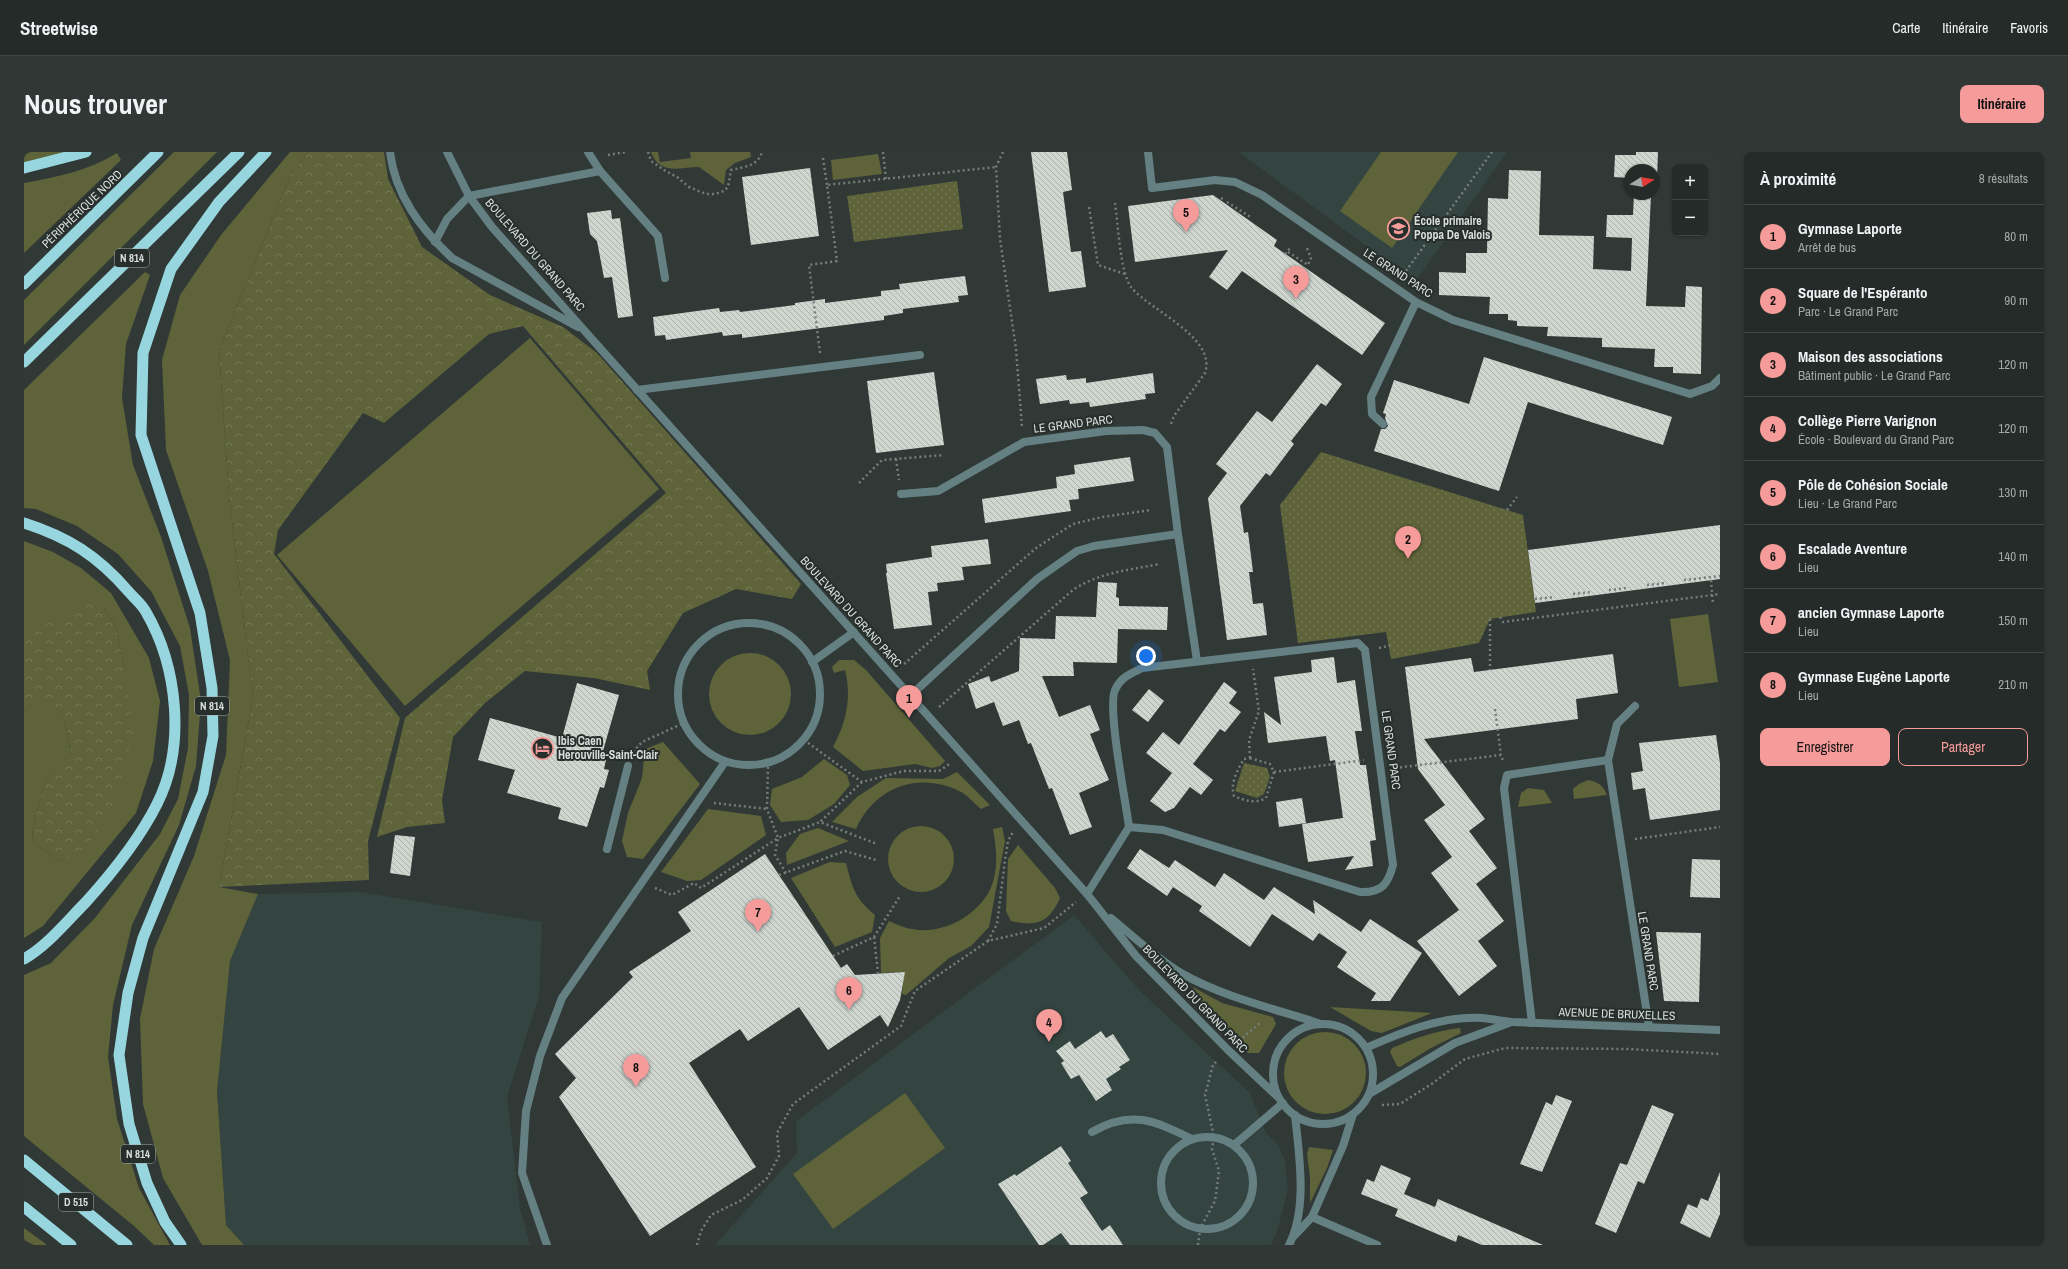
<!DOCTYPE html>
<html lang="fr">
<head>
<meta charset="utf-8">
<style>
  body { margin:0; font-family:"Archivo Narrow",sans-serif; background:#303734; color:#f1f3f6 }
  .controls { position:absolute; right:12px; top:12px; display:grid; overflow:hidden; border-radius:8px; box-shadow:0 1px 3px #0004 }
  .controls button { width:36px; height:36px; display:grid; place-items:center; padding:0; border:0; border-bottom:1px solid #414745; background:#242b28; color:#f1f3f6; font:20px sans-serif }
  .compass { position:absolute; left:1600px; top:12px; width:36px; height:36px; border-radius:50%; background:#242b28; box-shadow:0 1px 3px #0004; rotate:79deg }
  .you { position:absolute; left:1122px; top:504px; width:14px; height:14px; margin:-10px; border:3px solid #fff; border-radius:50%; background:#1a73e8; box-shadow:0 0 0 6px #1a73e833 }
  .badge { display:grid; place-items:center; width:26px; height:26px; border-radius:50%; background:#f59b99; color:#111; font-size:13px; font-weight:700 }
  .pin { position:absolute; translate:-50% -33px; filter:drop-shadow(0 1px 2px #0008) }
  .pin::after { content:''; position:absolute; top:21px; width:14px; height:12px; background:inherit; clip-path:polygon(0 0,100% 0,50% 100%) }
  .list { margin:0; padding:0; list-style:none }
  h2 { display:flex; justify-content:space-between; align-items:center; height:52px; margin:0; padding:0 16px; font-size:17px }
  h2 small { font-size:13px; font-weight:400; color:#a3a7a8 }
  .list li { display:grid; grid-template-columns:26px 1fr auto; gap:12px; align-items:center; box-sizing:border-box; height:64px; padding:0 16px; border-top:1px solid #414745 }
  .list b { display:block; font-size:15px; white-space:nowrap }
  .list p { margin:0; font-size:13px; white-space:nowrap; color:#a3a7a8 }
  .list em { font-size:13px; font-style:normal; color:#a3a7a8 }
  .actions { display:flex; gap:8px; padding:12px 16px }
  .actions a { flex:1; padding:9px 0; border:1px solid #f59b99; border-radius:8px; text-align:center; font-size:14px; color:#f59b99 }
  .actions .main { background:#f59b99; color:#111 }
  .map { position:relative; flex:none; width:1696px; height:1093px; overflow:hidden; border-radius:8px }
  header { display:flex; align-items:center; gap:24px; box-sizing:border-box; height:56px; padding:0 20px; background:#242b28; border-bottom:1px solid #414745 }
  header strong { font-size:19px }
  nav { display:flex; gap:22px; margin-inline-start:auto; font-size:14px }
  .intro { display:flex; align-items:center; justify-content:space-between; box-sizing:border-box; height:96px; padding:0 24px }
  h1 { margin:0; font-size:28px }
  .button { padding:10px 18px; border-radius:8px; background:#f59b99; color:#111; font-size:14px; font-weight:700 }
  main { display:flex; gap:24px; padding:0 24px }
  aside { flex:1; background:#242b28; border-radius:8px; box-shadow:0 1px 3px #0004 }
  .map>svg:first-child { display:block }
  .built { fill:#344440 }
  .grass { fill:#5e6339 }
  .forest { fill:url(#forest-crowns) }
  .park { fill:url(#park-dots) }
  .building { fill:url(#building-back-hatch) }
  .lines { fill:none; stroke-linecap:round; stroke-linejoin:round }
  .path { stroke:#767d7b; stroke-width:2.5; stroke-dasharray:2 3; stroke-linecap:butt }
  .service { stroke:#658083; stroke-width:8 }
  .minor { stroke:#658083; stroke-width:8 }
  .tertiary { stroke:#658083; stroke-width:8 }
  .trunk { stroke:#98d6df; stroke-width:11 }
  .labels { text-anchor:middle; stroke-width:4; stroke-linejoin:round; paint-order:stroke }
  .shield { fill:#262f2c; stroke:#a3aaa8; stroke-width:1 }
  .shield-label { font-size:11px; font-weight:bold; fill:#d9dedd }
  .street-label { font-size:12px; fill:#d9dedd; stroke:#262f2c }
  .poi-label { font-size:12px; font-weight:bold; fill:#d9dedd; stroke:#262f2c; text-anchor:start }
</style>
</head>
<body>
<header>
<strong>Streetwise</strong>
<nav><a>Carte</a><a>Itinéraire</a><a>Favoris</a></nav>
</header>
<div class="intro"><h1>Nous trouver</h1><a class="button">Itinéraire</a></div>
<main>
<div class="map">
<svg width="1696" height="1093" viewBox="0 0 1696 1093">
  <defs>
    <pattern id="forest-crowns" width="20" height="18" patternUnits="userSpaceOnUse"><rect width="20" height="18" fill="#5e6339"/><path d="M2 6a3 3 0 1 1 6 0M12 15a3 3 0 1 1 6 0" fill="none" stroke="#747955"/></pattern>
    <pattern id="park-dots" width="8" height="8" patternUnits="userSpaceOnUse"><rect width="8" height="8" fill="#5e6339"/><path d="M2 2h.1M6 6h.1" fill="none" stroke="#747955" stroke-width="1.8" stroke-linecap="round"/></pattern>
    <pattern id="building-back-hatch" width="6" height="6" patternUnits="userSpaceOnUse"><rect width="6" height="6" fill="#cfd6cf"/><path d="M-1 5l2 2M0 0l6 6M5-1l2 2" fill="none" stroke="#acb1ac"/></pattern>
  </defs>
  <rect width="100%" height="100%" fill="#303936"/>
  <!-- built -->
  <path class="built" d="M1215,0H1483L1391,130Z
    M336,740L518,770L515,844L483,945L496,1057L506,1093H220L202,1073L193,939L206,809L234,742Z
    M1050,763L1116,839L1226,941L1242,981L1254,993L1261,1008L1264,1037L1253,1080L1247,1093H691L773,1001L772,969Z"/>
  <!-- grass -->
  <path class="grass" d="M0,0H62L0,16Z
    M150,0H193L0,193V148Z
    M266,0H285L268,19L195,199L205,344L229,545L195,735L234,742L206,809L193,939L202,1073L220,1093H178L139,1026L119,952L116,867L130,797L170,704L202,603L206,508L184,419L142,298L138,208L156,143L197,83Z
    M627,0H634L636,10L667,6L666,0H726L727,5L711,11L702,18L700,33L675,15C656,15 636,24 627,0Z
    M1357,0H1434L1368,96L1316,59Z
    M93,1L97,8L0,101V31C33,25 64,19 93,1Z
    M854,2L858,22L809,28L807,8Z
    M121,120L126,123L102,192L98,246L109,313L137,385L166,476L177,549L172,614L155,673L108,773L89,853L84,905L93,967L115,1036L146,1093H130L110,1074L0,984V823L27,811L71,766L136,682L154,647L164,596L165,543L156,494L127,439L94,402L53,374L12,357L0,356V238Z
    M506,186L635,337L381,554L253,403Z
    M0,389L29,400L57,416L87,441L125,506L136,549L129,609L112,661L19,774L0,786V560L12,549L30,553L41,569L47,603L21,630L9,674L8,690L37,709L101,516L91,473L79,454L0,487Z
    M1684,462L1694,530L1655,535L1646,467Z
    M685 542a41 41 0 1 1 82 0a41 41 0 1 1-82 0Z
    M815,508H830L842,518L921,609L916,614L908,616L891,612L839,619L809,595C822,571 828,546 821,518L810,521L808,515Z
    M639,590L676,632L619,707L603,705L598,689L604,661L618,626L621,597Z
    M800,607L823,623L826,633L810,652L784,668L757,670L746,653L748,637L778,625Z
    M933,620L966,653L957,657C951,652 945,645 939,641C897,618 851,634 832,677L808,670L833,645L862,626L919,627Z
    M1564,628C1574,630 1579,633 1583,643L1550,647L1549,637L1555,632Z
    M1504,636L1520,638L1528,651L1494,655L1497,641Z
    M684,657L737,664L742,683L677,728L663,729L637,720Z
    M864 707a33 33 0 1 1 66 0a33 33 0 1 1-66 0Z
    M978,675L981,689L965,775L947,794L925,806L882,843L878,842L880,820L857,821L856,786L865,769C872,772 880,776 888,777C921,784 963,759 970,726C974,709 972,695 969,677Z
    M794,676L825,689L763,713L762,701L776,682Z
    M994,693L1031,736L1036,746C1025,771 1012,775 987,769L982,759L984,707Z
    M806,710L822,711C829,737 830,745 851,763L848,780L811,795L767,726Z
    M1169,835L1198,851L1249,865L1252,872L1235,901H1224L1168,840Z
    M1306,855L1408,861L1358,881L1347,879Z
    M1436,876L1437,881L1407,896L1376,915L1373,914L1366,900L1368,896C1391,886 1411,879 1436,876Z
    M1260 921a41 41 0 1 1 82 0a41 41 0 1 1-82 0Z
    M881,941L921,996L809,1077L769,1022Z
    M1285,995L1309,998L1303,1016L1286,1051V1025L1283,1002Z
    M0,1076L22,1092L21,1093H10L0,1088Z"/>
  <!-- forest -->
  <path class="forest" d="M285,0H360L364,27L398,95L466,143L539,175L573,201L777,432L768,447L712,437L659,461L623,519L626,538L570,526L501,519L461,551L429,585L418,648L421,671L383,675L353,685L381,566L642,341L499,174L465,182L360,271L339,261L254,378L250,402L376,566L344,689L345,728L195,735L229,545L205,344L195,199L268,19Z
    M61,452L79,454L91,473L101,516L109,577L100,624L81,669L59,698L37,709L8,690L9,674L21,630L47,602L41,569L30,554L12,550L0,560V487L33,465Z"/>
  <!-- park -->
  <path class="park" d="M933,29L939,77L830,90L823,44Z
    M1297,300L1499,363L1512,460L1466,467L1455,491L1367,507L1362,480L1274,491L1256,353Z
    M1220,611L1243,616L1246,625L1240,642L1233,646L1211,639Z"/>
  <!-- building -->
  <path class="building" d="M1007,0H1043L1048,38L1039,40L1047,100L1057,99L1062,135L1025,140Z
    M1612,0H1634L1633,27H1630V18H1606V26L1590,25L1591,3H1612Z
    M786,16L795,84L727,93L718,25Z
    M1485,18L1517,19L1515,83L1570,84L1569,117L1607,119L1608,86L1582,85L1583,63H1609L1610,42H1627L1622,154L1661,155L1662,134L1678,135L1677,222L1649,221V215H1630L1631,197L1578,195V186L1523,184L1524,175L1493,174V169L1484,168V162H1465L1466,145L1415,143V120L1442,121V101H1463L1464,46L1484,47Z
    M1189,43L1253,88L1250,94L1361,171L1338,203L1218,119L1203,138L1185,125L1204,98L1111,110L1104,54Z
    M587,58L588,67L596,66L609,164L594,166L588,125L580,126L573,89L566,82L563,61Z
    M941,124L944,143L934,144L935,150L879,157V161L860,164V168L718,186V182L699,184L698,180L642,188L641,183L631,184L629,165L695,156L696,160L715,158L716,160L771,153V151L801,147V151L857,144V139L876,137L875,132Z
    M1460,205L1648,265L1639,293L1504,250L1475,339L1350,299L1357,277H1361L1364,274L1361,266L1362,262L1359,261L1370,228L1445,252Z
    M1293,212L1318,232L1302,254L1297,251L1267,289L1270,292L1246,324L1242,321L1216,354L1220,381L1224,380L1229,420H1225L1229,452L1239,451L1243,483L1203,488L1184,346L1203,321L1192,312L1233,259L1248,270Z
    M910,220L920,293L852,301L843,229Z
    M1129,221L1131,241L1121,242L1122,247L1066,255L1065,250L1046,252L1045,248L1016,252L1012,227L1042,223L1043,228L1062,226V231Z
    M1106,305L1110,329L1054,337L1055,347L1045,348L1047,359L961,371L958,347L1033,336L1032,325L1051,322L1050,313Z
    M1696,373V427L1511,451L1504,398Z
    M964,387L967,412L938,415L940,428L913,431L914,439L904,440L908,473L870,477L862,421H863L862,412L908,405L907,394Z
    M1074,430L1093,431L1092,445L1095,446V454L1144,455L1143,478L1094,477L1093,511L1049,510L1050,524H1018L1035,565L1066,553L1076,578L1066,582L1085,628L1055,641L1068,675L1046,683L1028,636L1025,637L1007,591L1004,592L995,568L979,574L970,550L952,557L944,532L965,524L967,530L995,519L996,486L1031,487L1032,464L1072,465Z
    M1589,502L1594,541L1552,547L1554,567L1400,587L1461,667L1445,679L1473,716L1452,732L1480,769L1454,789L1473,814L1435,844L1393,789L1435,758L1407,721L1428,705L1400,668L1421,653L1394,617L1381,515L1447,506L1450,520Z
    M1310,505L1313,531L1331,528L1338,579H1331L1336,613H1342L1352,688L1346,689L1349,714L1321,718L1330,704L1284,710L1278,672L1319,666L1311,608L1306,609L1302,584L1244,591L1240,560L1257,573L1250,525L1288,520L1287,508Z
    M1200,530L1213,540L1205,551L1217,560L1201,580L1196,577L1169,612L1189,628L1177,643L1166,635L1150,656L1141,660L1126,649L1148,621L1122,601L1139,580L1155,593Z
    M553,531L595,543L577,606L582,608L580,617L585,618L580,636L576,635L563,675L534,667L537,656L483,641L491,618L454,608L466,566L538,586Z
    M1125,537L1140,549L1124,570L1108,558Z
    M1692,583L1696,611V658L1626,668L1621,636L1609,638L1608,629L1607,621L1619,619L1615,591Z
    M1278,646L1282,671L1255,675L1252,650Z
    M371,683L391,685L386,724L366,721Z
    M1116,697L1145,716L1151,708L1191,735L1200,721L1240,748L1250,735L1291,762L1289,748L1337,780L1346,767L1398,801L1366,849H1347L1352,841L1313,815L1323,800L1295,781L1289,789L1248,762L1226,795L1175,759L1178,754L1149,735L1143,744L1103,716Z
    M741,702L817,816L823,812L831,823L881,820L876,848L864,875L856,863L804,898L775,855L724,889L716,877L665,911L732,1015L626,1084L535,945L552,926L531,902L609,825L605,820L667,779L654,760Z
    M1668,707L1696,708V746L1666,745Z
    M1632,780L1677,781L1675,850L1640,849Z
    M1077,879L1082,886L1089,882L1106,908L1095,915L1097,917L1082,927L1088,938L1072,949L1055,923L1047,927L1037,911L1040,909L1032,899L1046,889L1051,897Z
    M1532,943L1548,949L1518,1020L1496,1012L1522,950L1528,953Z
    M1628,953L1650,962L1620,1032L1614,1029L1592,1081L1571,1072L1596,1011L1603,1013Z
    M1037,994L1047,1009L1044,1011L1064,1041L1056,1046L1078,1079L1086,1073L1099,1093H1046L1037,1081L1019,1093H1015L974,1032L991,1022L992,1024Z
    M1357,1013L1387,1026L1380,1042L1411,1055L1414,1047L1519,1093H1458L1434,1083L1432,1090L1371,1064L1374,1057L1337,1042L1343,1027L1350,1030Z
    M1696,1020V1062L1686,1086L1656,1071L1664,1052L1673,1056L1677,1046L1684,1049Z"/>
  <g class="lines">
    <!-- path -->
    <path class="path" d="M624,0L627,9L640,18L653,25L665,35L682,42H691L700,39L704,35L707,18C720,15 734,14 738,0
      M859,0L862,27
      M979,0L972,15L976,87L992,197L998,275
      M584,3L602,0
      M799,6L803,33
      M1197,46L1200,48
      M1203,50L1228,66
      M1091,51C1094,71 1096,120 1107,135C1125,158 1193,185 1181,221L1150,264L1146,274
      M1065,55L1074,113L1101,122
      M1264,100L1284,113L1287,106L1282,94
      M1261,102L1267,95
      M1379,123L1468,0
      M796,201L785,113L813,109L803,33L972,15
      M872,307L875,328
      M835,331L858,308L920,303
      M1483,358L1493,345
      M1660,428L1696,424
      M1687,428L1689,452
      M1623,433L1641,431
      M1585,438L1603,436
      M1549,442L1567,440
      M1511,447L1530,445
      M1476,465L1479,470L1696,442
      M1466,467V518
      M1355,496L1368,493
      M880,512L1012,396L1049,372L1078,365L1127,358
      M915,555L1050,437C1078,420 1105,418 1136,412
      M1471,557L1477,603
      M780,588L838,630L880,619H915L927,611
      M609,600L618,590L660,571
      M1226,606L1246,612L1250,620L1242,646C1231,652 1222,649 1210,644C1206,632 1213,618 1220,607Z
      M1226,606L1225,588L1235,559L1229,517
      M1371,616L1477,603L1479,609
      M1250,620L1340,608
      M838,630L796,670L853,692
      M690,651L743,657
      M1611,687L1696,675
      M762,721L751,703L754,686L796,670
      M755,723L821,699L852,708
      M631,736L648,743L670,731L677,736L754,686L743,657L744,611
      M850,785L854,821
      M964,789L973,772L981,708L984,689L989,680
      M809,804L850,785L876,744
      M1215,889L1237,870
      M1358,953L1376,952L1409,931L1441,907L1481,896L1603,897L1696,902
      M673,1093L677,1079L687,1063L718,1048L743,1026L755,1004L753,981L769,952L877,874L891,839L964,789L1020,776L1052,750
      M1174,1093L1176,1077L1191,1049L1195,1019L1188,997L1190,985L1181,943L1189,913L1192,910"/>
    <!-- service -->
    <path class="service" d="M576,19L634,84L641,126
      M613,238L896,203
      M1359,272L1348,262L1347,245L1392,150
      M654 542a71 71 0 1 1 142 0a71 71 0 1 1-142 0Z
      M788,510L830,480
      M583,697L604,614
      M1068,980C1107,957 1131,969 1168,987
      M1137 1031a46 46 0 1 1 92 0a46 46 0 1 1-92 0Z
      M1210,993L1259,951
      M523,1093L498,1021L502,959L516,904L538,846L701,610"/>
    <!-- minor -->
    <path class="minor" d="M1124,0L1128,36L1191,28L1211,30L1238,43L1392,150L1429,168L1666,242L1688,234L1696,226
      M411,90L423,67L445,44L576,19L564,0
      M877,342L914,339L1000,290L1082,279L1119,278L1131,281L1143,295L1154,382
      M886,544L1013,427L1053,399L1070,394L1154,382L1173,509
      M1584,608L1593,572L1611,554
      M1063,742L1105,675C1102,651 1083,556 1091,538C1097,525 1106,522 1118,516L1334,491L1341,498L1369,713C1364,732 1358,741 1336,740L1139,678L1105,675
      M1508,871L1480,636L1483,623L1584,608L1625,875
      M1288,1065L1353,1093"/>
    <!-- tertiary -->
    <path class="tertiary" d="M366,0C371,43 397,77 428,106L554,175
      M423,0L445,44L468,75L1063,742L1112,804L1204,898L1255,946
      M1087,766C1110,785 1132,806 1157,821C1199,845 1248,856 1294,871
      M1249 922a50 50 0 1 1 100 0a50 50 0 1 1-100 0Z
      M1342,896C1378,880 1417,864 1458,866C1468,867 1478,869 1488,870L1696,878
      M1345,942L1431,891L1485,871
      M1269,1085L1288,1065L1319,994L1329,962
      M1265,1093C1284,1056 1275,1003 1271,963"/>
    <!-- trunk -->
    <path class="trunk" d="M0,16L62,0
      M0,132L134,0
      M0,210L215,0
      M0,371C44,385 74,404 104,439C110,446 118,452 122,460C154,515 162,595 133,652C115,688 89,720 62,750C43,769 24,793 0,807
      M0,1008L103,1093
      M0,1055L47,1093
      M157,1093L141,1070L123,1031L105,972L95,903L104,841L119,786L179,640L189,584L188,536L176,461L117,283L119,201L147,117L195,50L242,0"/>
  </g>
  <!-- icons -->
  <defs>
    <symbol id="school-ring" viewBox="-11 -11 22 22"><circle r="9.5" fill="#262f2c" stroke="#f59b99" stroke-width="1.5"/><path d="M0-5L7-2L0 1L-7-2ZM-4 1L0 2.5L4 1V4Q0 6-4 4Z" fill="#f59b99"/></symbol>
    <symbol id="hotel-ring" viewBox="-11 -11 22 22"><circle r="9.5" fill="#262f2c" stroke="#f59b99" stroke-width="1.5"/><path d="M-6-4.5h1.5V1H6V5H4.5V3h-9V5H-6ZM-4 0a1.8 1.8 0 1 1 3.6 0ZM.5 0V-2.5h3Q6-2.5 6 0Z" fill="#f59b99"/></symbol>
  </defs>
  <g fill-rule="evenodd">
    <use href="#school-ring" x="1362" y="64" width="25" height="25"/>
    <use href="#hotel-ring" x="506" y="584" width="25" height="25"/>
  </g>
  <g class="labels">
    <!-- shield labels -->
    <g class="shield">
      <rect x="91" y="97" width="34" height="18" rx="3"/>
      <rect x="171" y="545" width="34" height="18" rx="3"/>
      <rect x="97" y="993" width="34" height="18" rx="3"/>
      <rect x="35" y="1041" width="34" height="18" rx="3"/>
    </g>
    <g class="shield-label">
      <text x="108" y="110">N 814</text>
      <text x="188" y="558">N 814</text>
      <text x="114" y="1006">N 814</text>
      <text x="52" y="1054">D 515</text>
    </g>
    <!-- street labels -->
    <g class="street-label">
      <text transform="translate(58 57) rotate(-44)" y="4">PÉRIPHÉRIQUE NORD</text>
      <text transform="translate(511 103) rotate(49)" y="4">BOULEVARD DU GRAND PARC</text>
      <text transform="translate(1374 121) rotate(33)" y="4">LE GRAND PARC</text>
      <text transform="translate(1049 272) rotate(-7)" y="4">LE GRAND PARC</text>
      <text transform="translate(827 460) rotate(48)" y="4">BOULEVARD DU GRAND PARC</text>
      <text transform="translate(1367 598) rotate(82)" y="4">LE GRAND PARC</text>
      <text transform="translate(1624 799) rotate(81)" y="4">LE GRAND PARC</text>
      <text transform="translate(1171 847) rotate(46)" y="4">BOULEVARD DU GRAND PARC</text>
      <text transform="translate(1593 862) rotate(2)" y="4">AVENUE DE BRUXELLES</text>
    </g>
    <!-- poi labels -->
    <g class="poi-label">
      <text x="1390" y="73">École primaire<tspan x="1390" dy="14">Poppa De Valois</tspan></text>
      <text x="534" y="593">Ibis Caen<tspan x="534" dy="14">Herouville-Saint-Clair</tspan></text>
    </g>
  </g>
</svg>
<div class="controls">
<button>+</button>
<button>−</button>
</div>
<svg class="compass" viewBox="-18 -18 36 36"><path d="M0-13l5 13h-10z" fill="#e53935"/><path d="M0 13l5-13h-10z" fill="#a3a7a8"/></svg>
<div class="you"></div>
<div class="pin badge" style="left:885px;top:566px">1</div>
<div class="pin badge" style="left:1384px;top:407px">2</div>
<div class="pin badge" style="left:1272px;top:147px">3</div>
<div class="pin badge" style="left:1025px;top:890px">4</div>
<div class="pin badge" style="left:1162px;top:80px">5</div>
<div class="pin badge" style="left:825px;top:858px">6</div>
<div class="pin badge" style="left:734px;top:780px">7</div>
<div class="pin badge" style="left:612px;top:935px">8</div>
</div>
<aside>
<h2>À proximité<small>8 résultats</small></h2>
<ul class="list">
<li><span class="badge">1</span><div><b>Gymnase Laporte</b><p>Arrêt de bus</p></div><em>80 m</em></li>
<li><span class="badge">2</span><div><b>Square de l'Espéranto</b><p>Parc · Le Grand Parc</p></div><em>90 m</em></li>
<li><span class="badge">3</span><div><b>Maison des associations</b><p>Bâtiment public · Le Grand Parc</p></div><em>120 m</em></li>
<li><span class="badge">4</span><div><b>Collège Pierre Varignon</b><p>École · Boulevard du Grand Parc</p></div><em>120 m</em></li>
<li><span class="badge">5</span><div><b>Pôle de Cohésion Sociale</b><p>Lieu · Le Grand Parc</p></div><em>130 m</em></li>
<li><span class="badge">6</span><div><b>Escalade Aventure</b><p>Lieu</p></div><em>140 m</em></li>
<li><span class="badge">7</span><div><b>ancien Gymnase Laporte</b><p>Lieu</p></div><em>150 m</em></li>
<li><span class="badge">8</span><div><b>Gymnase Eugène Laporte</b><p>Lieu</p></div><em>210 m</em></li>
</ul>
<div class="actions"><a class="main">Enregistrer</a><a>Partager</a></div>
</aside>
</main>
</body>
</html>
